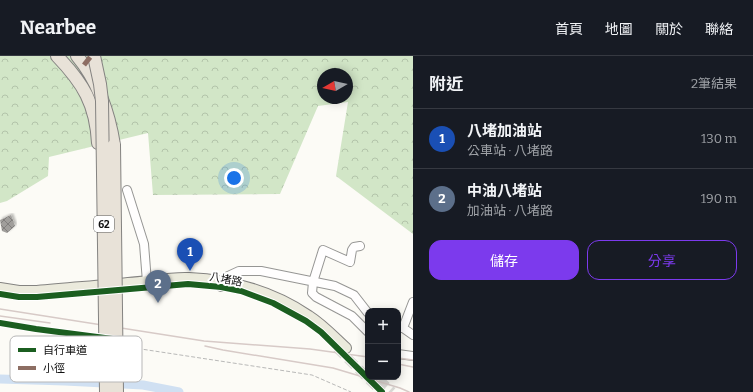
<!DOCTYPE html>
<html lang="zh-TW">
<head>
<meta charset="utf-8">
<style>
  body { margin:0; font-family:Bitter,"Noto Sans TC",serif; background:#20242c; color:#f1f3f6 }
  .controls { position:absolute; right:12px; bottom:12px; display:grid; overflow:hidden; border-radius:8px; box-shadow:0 2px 10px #0003 }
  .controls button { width:36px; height:36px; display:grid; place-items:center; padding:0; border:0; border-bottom:1px solid #363941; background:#171b24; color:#f1f3f6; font:20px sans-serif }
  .compass { position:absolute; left:317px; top:12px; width:36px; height:36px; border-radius:50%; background:#171b24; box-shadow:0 2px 10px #0003; rotate:261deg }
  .you { position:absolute; left:234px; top:122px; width:14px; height:14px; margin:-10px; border:3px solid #fff; border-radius:50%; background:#1a73e8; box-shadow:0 0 0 6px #1a73e833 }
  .badge { display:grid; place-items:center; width:26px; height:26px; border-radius:50%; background:#7c3aed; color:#fff; font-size:13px; font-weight:700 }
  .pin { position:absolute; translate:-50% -33px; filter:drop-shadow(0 1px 2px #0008) }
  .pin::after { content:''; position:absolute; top:21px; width:14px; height:12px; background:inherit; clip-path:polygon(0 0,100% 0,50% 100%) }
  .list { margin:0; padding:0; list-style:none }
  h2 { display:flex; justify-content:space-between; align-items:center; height:52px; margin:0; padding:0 16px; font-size:17px }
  h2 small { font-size:13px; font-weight:400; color:#9ea1a6 }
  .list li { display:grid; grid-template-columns:26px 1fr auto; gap:12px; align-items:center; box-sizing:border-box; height:60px; padding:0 16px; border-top:1px solid #363941 }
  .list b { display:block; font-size:15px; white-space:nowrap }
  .list p { margin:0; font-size:13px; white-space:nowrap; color:#9ea1a6 }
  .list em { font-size:13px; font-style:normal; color:#9ea1a6 }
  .actions { display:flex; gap:8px; padding:12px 16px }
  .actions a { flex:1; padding:9px 0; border:1px solid #7c3aed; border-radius:12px; text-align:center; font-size:14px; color:#7c3aed }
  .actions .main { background:#7c3aed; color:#fff }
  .map { position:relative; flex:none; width:413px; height:336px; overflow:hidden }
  header { display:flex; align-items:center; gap:24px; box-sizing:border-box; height:56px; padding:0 20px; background:#171b24; border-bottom:1px solid #363941 }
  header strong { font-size:19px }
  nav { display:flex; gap:22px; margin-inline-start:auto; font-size:14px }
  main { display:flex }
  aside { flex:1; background:#171b24 }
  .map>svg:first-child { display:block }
  .forest { fill:url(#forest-crowns); fill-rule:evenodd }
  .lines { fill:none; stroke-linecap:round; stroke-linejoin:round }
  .river { stroke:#d0e0f2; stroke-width:9 }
  .building { fill:url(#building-cross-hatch); filter:url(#shadow) }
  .major-tunnel { stroke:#d9d8d4; stroke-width:10; stroke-dasharray:10 5; stroke-linecap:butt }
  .minor-casing { stroke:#969694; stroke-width:10 }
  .major-casing { stroke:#848381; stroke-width:12 }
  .highway-casing { stroke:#848381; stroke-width:14 }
  .path { stroke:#b9b9b8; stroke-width:1; stroke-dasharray:4 2; stroke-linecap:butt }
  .minor { stroke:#fffefe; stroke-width:8 }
  .major { stroke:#ebeadc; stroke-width:10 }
  .highway { stroke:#e8e2d8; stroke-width:12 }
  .rail { stroke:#d7cac7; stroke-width:1.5 }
  .highway-bridge-casing { stroke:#848381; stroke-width:14; stroke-linecap:butt }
  .highway-bridge { stroke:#e8e2d8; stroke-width:12 }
  .quiet { stroke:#8d6e63; stroke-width:5; stroke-dasharray:10 5; stroke-linecap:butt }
  .cycleway-casing { stroke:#fff; stroke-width:8 }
  .cycleway { stroke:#1b5e20; stroke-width:6 }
  .labels { text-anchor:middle; stroke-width:4; stroke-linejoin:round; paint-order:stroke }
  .shield { fill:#fff; stroke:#585858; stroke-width:1 }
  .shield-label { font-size:10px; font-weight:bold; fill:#101010 }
  .street-label { font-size:11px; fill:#101010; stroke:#fff }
  .key { fill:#fff; stroke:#b7b7b7; stroke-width:1 }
  .key-label { font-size:11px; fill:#101010 }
</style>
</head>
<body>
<header>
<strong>Nearbee</strong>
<nav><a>首頁</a><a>地圖</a><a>關於</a><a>聯絡</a></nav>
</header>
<main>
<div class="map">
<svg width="413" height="336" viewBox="0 0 413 336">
  <defs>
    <pattern id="forest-crowns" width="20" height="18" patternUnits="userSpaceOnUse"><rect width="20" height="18" fill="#d2e6c7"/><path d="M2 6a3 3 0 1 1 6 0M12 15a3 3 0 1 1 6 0" fill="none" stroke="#b3c4aa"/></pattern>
    <pattern id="building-cross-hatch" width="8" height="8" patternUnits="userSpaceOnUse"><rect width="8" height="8" fill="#a09e9b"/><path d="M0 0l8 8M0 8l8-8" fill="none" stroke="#817f7d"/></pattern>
    <filter id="shadow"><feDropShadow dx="2" dy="-2" stdDeviation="1" flood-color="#0004"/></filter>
  </defs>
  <rect width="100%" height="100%" fill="#fcfbf6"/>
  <!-- forest -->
  <path class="forest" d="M0,0H413V178L336,120L348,46L318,50L280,138L153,139L148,77L49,101L48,120L7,145L0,147ZM323,18H347V42H323Z"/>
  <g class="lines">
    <!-- river -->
    <path class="river" d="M0,323L65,325L143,329L179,336"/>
  </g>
  <!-- building -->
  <path class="building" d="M11,159L15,170L7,177L2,175L0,164Z"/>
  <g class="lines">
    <!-- major-tunnel -->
    <path class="major-tunnel" d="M337,292L382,336
      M379,324L392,336"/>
    <defs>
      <path id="minor" d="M127,134L144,188L147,226
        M360,190L354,191L352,194L350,206L323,194L313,226L312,237L316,241L352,260L368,276
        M221,231L222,225L226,221L239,215H261L335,230L354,239L368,257
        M398,272H403L413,279
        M403,272L413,246
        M398,298L413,300"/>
      <path id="major" d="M0,232L19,235H37C67,232 98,230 128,227C148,226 169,221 189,222C231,224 274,236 309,260C323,269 334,281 346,292"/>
      <path id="highway" d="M57,0C83,27 96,48 98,87
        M77,0C98,25 109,57 114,89"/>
    </defs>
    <!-- minor casing -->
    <use href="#minor" class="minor-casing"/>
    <!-- major casing -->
    <use href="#major" class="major-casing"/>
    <!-- highway casing -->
    <use href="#highway" class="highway-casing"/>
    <!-- path -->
    <path class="path" d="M128,285L141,293L312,319L351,336"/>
    <!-- minor -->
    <use href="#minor" class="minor"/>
    <!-- major -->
    <use href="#major" class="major"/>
    <!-- highway -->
    <use href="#highway" class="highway"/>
    <!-- rail -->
    <path class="rail" d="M0,253L204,285L310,293L368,301
      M0,260L50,267
      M205,290L223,294L333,312L400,332L409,336
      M398,302L413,304
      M398,308L413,311"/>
    <defs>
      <path id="highway-bridge" d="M94,0L100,28L102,45L106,336
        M114,89L117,336"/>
    </defs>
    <!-- highway-bridge casing -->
    <use href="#highway-bridge" class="highway-bridge-casing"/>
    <!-- highway-bridge -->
    <use href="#highway-bridge" class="highway-bridge"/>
    <!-- quiet -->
    <path class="quiet" d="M84,9L91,0"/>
    <defs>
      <path id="cycleway" d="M0,238L19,241H37L188,228L221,231L241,235L273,247L306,265L321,276L382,336
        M0,267L36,273L128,285"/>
    </defs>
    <!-- cycleway casing -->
    <use href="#cycleway" class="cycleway-casing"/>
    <!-- cycleway -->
    <use href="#cycleway" class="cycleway"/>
  </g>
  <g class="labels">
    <!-- shield labels -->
    <rect class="shield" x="94" y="160" width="20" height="16" rx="3"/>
    <g class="shield-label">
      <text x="104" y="172">62</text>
    </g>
    <!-- street labels -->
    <g class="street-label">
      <text transform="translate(226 223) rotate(10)" y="4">八堵路</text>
    </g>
  </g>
  <!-- legend -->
  <rect x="10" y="280" width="132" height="46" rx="6" class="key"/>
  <rect x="18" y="292" width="18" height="4" fill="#1b5e20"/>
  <rect x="18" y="310" width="18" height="4" fill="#8d6e63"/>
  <g class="key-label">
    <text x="43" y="298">自行車道</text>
    <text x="43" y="316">小徑</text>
  </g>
</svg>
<div class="controls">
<button>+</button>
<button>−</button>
</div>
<svg class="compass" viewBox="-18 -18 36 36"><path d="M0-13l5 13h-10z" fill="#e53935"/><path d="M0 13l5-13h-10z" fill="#9ea1a6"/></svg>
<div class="you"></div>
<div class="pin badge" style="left:190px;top:215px;background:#1a4fb4">1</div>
<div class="pin badge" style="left:158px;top:247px;background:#5c6f8a">2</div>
</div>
<aside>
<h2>附近<small>2筆結果</small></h2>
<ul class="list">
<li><span class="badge" style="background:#1a4fb4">1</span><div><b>八堵加油站</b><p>公車站 · 八堵路</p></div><em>130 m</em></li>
<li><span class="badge" style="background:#5c6f8a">2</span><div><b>中油八堵站</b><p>加油站 · 八堵路</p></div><em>190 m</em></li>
</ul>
<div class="actions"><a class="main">儲存</a><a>分享</a></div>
</aside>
</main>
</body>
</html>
